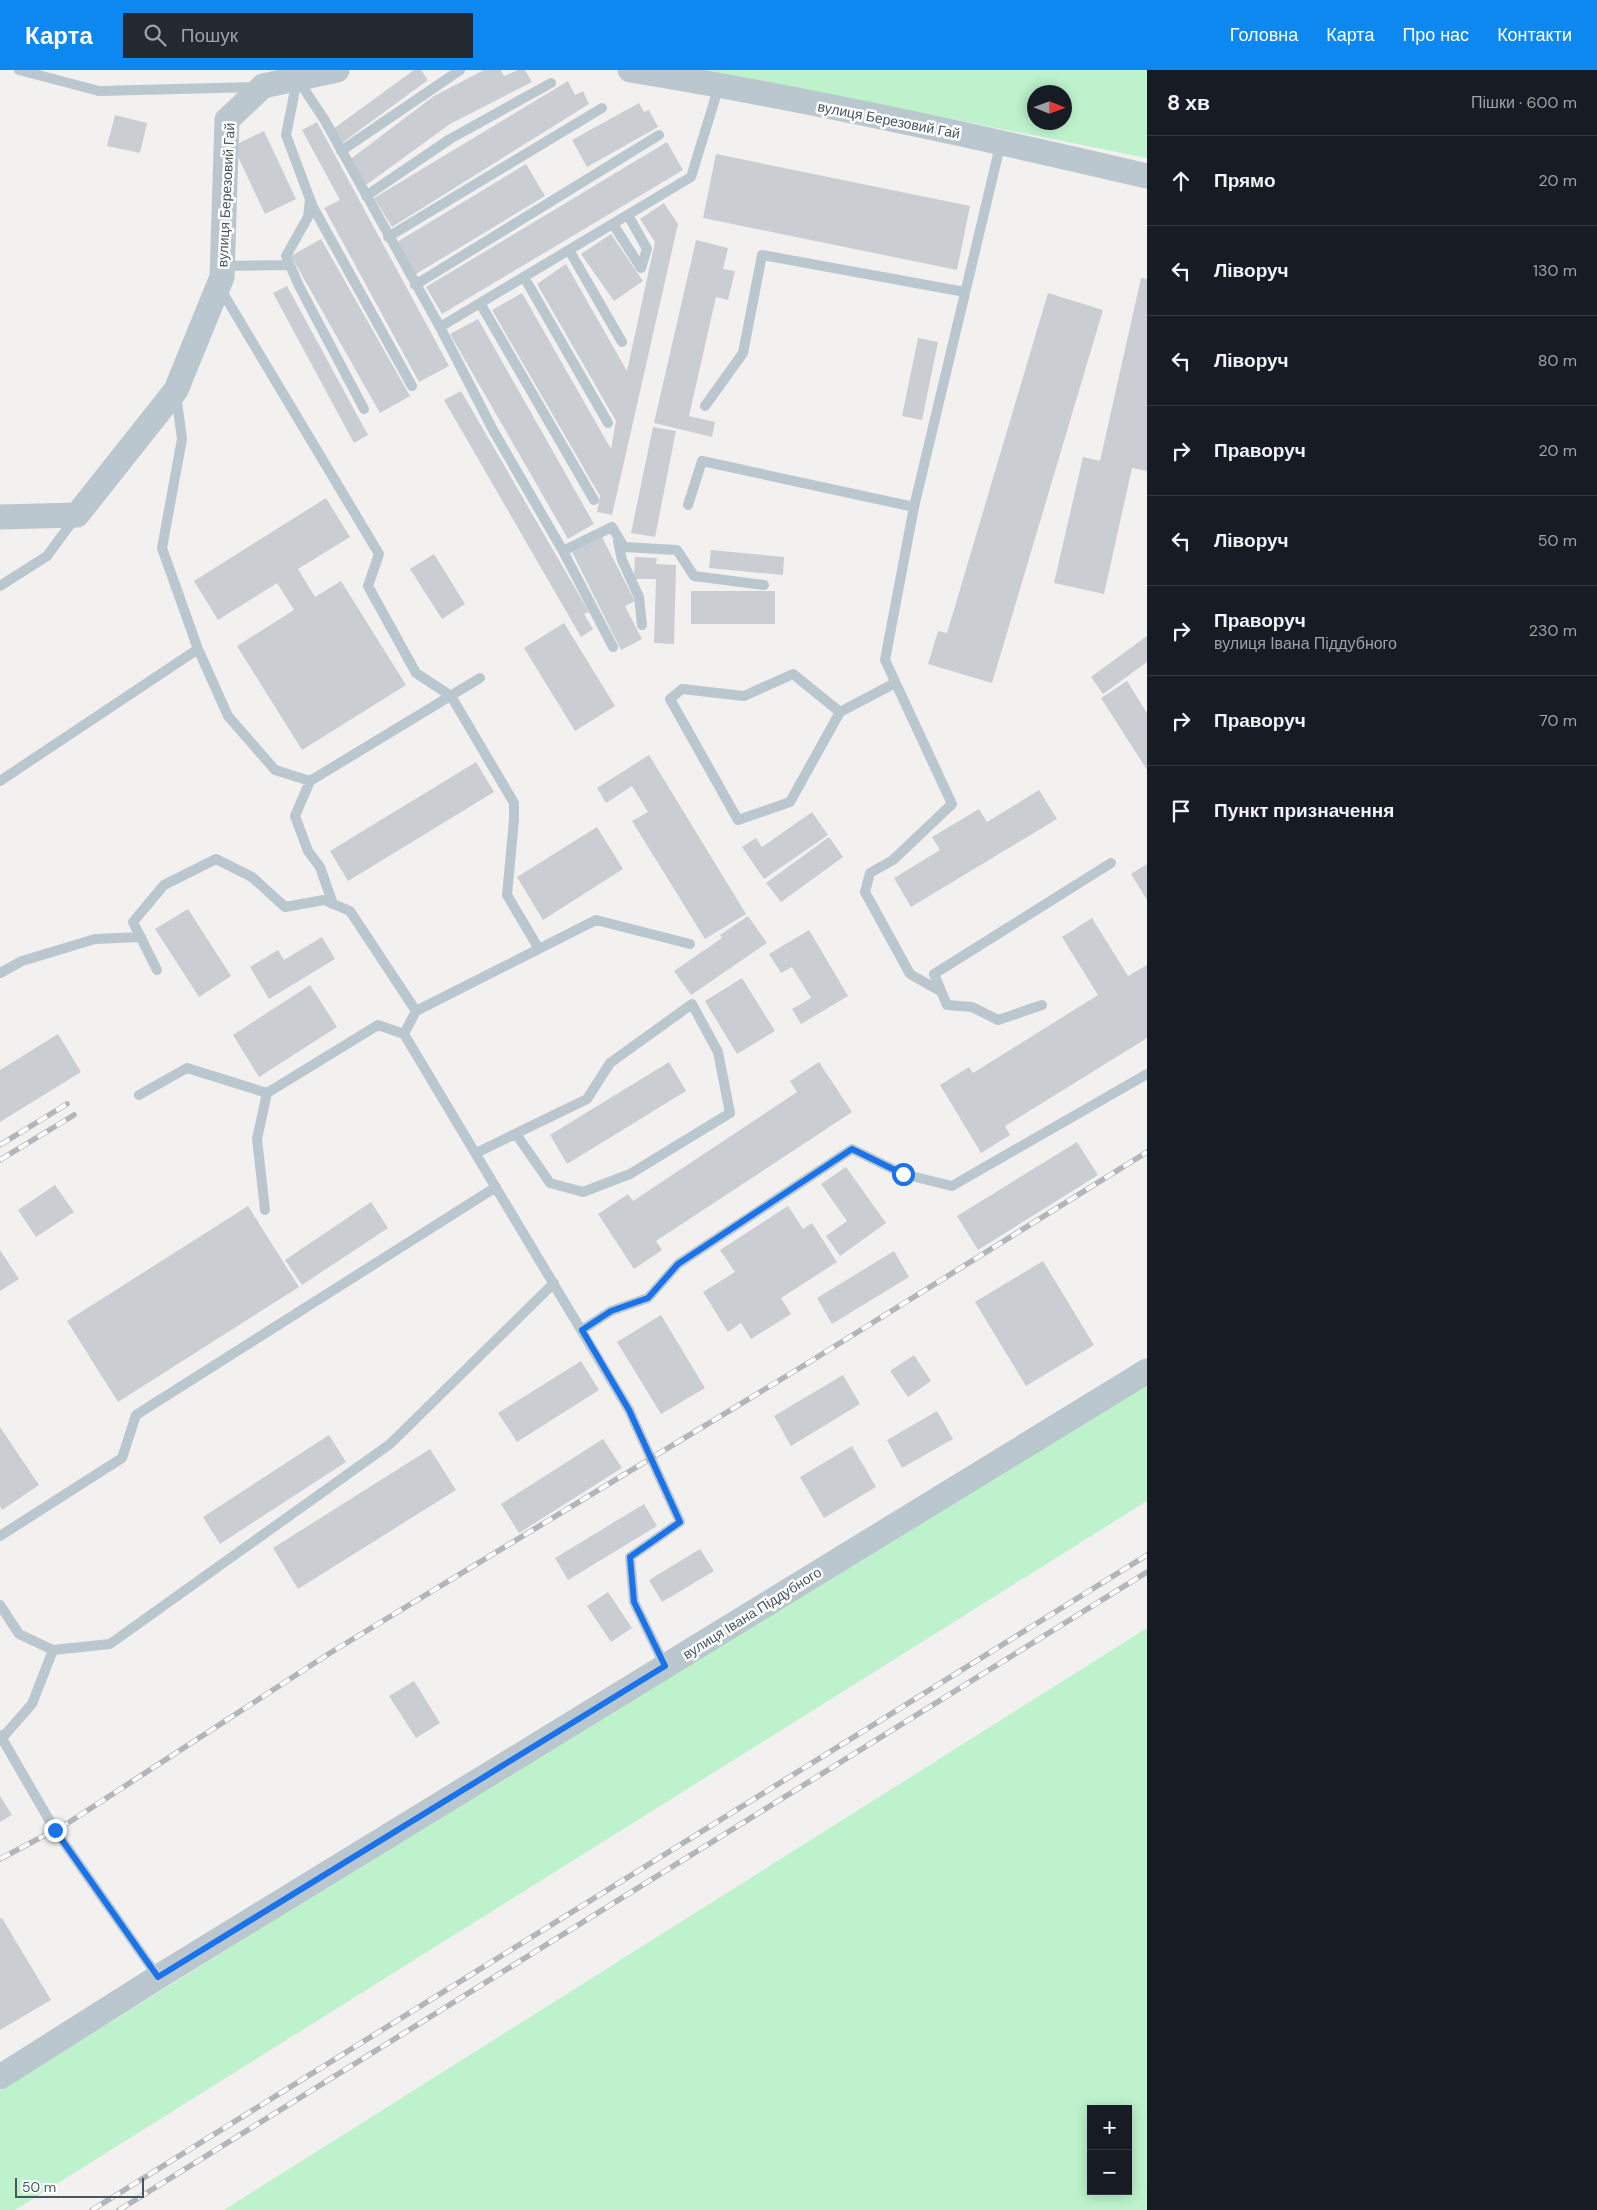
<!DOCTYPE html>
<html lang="uk">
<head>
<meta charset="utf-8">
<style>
  body { margin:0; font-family:"DM Sans",sans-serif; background:#242831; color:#f1f3f6 }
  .controls { position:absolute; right:15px; bottom:15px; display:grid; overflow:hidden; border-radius:0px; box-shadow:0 2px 12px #0003 }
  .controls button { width:45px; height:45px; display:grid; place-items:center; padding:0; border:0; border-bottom:1px solid #363941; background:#171b24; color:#f1f3f6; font:25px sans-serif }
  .compass { position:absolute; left:1027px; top:15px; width:45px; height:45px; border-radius:50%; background:#171b24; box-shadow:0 2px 12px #0003; rotate:91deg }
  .scale { position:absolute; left:15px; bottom:12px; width:129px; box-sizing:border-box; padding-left:5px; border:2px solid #47565f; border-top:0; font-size:14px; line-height:18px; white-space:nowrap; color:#47565f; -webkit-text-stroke:4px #fff; paint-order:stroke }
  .stop { position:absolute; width:15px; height:15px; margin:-11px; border:4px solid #1a73e8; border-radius:50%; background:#fff }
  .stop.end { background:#1a73e8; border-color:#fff; box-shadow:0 1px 5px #0008 }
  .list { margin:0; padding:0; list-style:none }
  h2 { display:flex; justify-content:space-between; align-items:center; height:65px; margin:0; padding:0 20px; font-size:21px }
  h2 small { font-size:16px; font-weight:400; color:#9ea1a6 }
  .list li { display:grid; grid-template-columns:32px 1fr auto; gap:15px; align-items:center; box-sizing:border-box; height:90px; padding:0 20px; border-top:1px solid #363941 }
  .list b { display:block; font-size:19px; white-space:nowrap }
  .list p { margin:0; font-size:16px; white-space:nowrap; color:#9ea1a6 }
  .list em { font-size:16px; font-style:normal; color:#9ea1a6 }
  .icon { flex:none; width:28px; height:28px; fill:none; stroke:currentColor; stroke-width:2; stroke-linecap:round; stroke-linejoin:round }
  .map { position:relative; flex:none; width:1147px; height:2140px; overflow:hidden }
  header { display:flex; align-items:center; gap:30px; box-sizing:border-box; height:70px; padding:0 25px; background:#0d88f0; color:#fff }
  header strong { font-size:24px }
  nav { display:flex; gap:28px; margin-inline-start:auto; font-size:18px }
  .search { width:350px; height:45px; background:#242831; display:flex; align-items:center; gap:12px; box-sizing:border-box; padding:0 18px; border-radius:0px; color:#9ea1a6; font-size:19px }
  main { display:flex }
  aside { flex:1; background:#171b24 }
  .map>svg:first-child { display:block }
  .green { fill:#bdf2cc; fill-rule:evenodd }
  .building { fill:#caced3 }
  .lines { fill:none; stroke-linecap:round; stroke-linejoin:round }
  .service { stroke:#bbc7ce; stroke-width:10 }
  .tertiary { stroke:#bbc7ce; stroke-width:25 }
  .rail-casing { stroke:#b2b6bb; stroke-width:5.5 }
  .rail { stroke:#fff; stroke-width:4; stroke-dasharray:11; stroke-linecap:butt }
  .route { stroke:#1a73e8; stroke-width:6 }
  .labels { text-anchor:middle; stroke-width:5; stroke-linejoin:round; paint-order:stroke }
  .street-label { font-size:14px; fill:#47565f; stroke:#fff }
</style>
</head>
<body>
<header>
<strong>Карта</strong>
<div class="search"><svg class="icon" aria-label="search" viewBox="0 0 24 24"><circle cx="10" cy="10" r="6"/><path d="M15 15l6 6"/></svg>Пошук</div>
<nav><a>Головна</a><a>Карта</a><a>Про нас</a><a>Контакти</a></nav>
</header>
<main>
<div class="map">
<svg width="1147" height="2140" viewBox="0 0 1147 2140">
  <rect width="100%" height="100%" fill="#f3f0f0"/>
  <!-- green -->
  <path class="green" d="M706,0H1147V88ZM1034,22H1064V52H1034Z
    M1147,1306V1431L15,2140H0V2021Z
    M1147,1558V2140H224ZM1091,2039H1128V2121H1091Z"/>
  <!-- building -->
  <path class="building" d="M414,0H421L428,10L342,73L333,59Z
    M484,0H501L504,6L518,0H525L532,12L450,54L366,115L348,91L434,26Z
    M568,11L575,25L583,21L589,34L392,157L374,128Z
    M639,33L644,42L649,40L658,57L587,97L572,70Z
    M115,45L147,53L140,83L107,76Z
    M317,52L449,296L419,312L324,138L340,130L302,60Z
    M264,61L296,129L265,144L233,76Z
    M667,72L683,100L442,244L426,217Z
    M716,84L970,136L957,200L703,148Z
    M526,94L545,126L416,204L397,172Z
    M664,133L678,154L612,445L597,442L600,426L492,240L522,223L611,379L616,351L537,214L566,194L627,301L655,172L640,149Z
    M611,164L643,211L614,231L581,184Z
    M321,169L410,326L380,343L291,186Z
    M696,170L728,178L723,199L735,201L728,230L716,227L689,346L715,352L712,367L654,353Z
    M1141,208L1147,209V401L1132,398L1104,524L1054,513L1083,387L1100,391Z
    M287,216L368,365L354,373L273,223Z
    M1048,223L1103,240L992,613L928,594L938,561L947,563Z
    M478,249L594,454L568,469L450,264Z
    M918,268L938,272L922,350L902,346Z
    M461,321L589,542L584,544L593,559L581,567L444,330Z
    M653,357L676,361L655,467L631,463Z
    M326,428L350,467L298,499L315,527L341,511L406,615L302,680L237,576L294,540L277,513L218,550L194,511Z
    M602,467L635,531L625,536L642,569L621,580L572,482Z
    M711,480L784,487L783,505L709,498Z
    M434,484L465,534L442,549L410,499Z
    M635,487L657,488L656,494L676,495L674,574L654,573L656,509H634Z
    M691,521H775V554H691Z
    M564,553L615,636L575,661L524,578Z
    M1147,566V592L1103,624L1091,607Z
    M1127,611L1147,643V700L1101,628Z
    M649,685L746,844L705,869L632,751L648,742L632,716L606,733L597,718Z
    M476,692L494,722L348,811L330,781Z
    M1039,720L1057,749L911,837L894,808L940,780L932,767L979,739L987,752Z
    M812,742L828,765L764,809L742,777L756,768L762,777Z
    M597,757L623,799L543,850L517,807Z
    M829,767L843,787L781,832L766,813Z
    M1147,794V830L1131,804Z
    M188,839L231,906L199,927L155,859Z
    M748,846L767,873L691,925L674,901L722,868L720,865Z
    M1092,848L1128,906L1147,895V968L1005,1056L1010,1065L981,1083L940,1015L969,997L973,1003L1098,925L1062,867Z
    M809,860L848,926L801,954L792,939L811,928L792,897L781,903L769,884Z
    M322,867L335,889L269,929L250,897L278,880L284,890Z
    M742,908L775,961L737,984L705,931Z
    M310,915L337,957L259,1007L233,965Z
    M58,964L81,1002L0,1052V1000Z
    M669,992L686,1021L567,1094L550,1065Z
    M819,992L852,1042L656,1171L662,1180L634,1199L598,1144L628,1124L633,1131L797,1022L790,1011Z
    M1077,1072L1098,1105L978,1180L957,1146Z
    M846,1097L886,1153L840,1186L826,1166L847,1151L821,1114Z
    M55,1115L74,1142L36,1167L18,1140Z
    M371,1132L388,1158L302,1215L285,1190Z
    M248,1136L299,1217L118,1332L67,1251Z
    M788,1136L803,1159L812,1153L837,1192L781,1228L791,1244L751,1269L741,1253L728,1262L703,1222L735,1202L720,1180Z
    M0,1180L19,1209L0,1221Z
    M894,1181L909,1207L832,1254L817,1228Z
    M1043,1191L1094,1275L1026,1316L975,1232Z
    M661,1245L705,1318L661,1344L617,1272Z
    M914,1285L931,1311L908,1327L890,1301Z
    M581,1291L599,1320L517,1372L498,1343Z
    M843,1305L860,1334L791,1376L774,1346Z
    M937,1341L953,1369L902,1398L887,1370Z
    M0,1357L39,1415L2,1440L0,1436Z
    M329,1365L346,1392L220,1474L203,1447Z
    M603,1369L622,1398L519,1463L501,1434Z
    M852,1376L876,1417L824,1448L800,1407Z
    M430,1379L456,1420L298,1519L273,1478Z
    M644,1434L657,1456L568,1510L555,1488Z
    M700,1479L714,1501L662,1532L649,1510Z
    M608,1522L632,1558L611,1572L587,1536Z
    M414,1611L440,1653L416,1668L389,1626Z
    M0,1726L12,1745L0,1752Z
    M2,1848L51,1930L0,1960V1849Z"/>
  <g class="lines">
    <!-- service -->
    <path class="service" d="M19,0L99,21L257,17
      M297,10L286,65L313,137L412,316
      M298,10L324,49L440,257L493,360L563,481L613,577
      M341,81L460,0
      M366,126L450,69L551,13
      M310,130L308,147L286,186L299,216L364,339
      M613,154L641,198L647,179L628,145
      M388,167L602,38
      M569,180L622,272
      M223,196L290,195
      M524,207L608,353
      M415,215L659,65
      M220,218L379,484L368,516L416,603L451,626L514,733V750L507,825L539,879
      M480,233L594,430
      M440,257L691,107L719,16
      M176,324L182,369L162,478L198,579L228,646L275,700L310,711L480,608
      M705,336L743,283L762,185L965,222
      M688,435L702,391L914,437
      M618,472L622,490L639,527L642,555
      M563,481L612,457L624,477L677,480L694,506L764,515
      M0,516L47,486L75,448
      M840,642L790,732L738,750L670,629L682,619L744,626L793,604L840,642L895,613
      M0,711L198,579
      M310,711L295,746L308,781L320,797L333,834
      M157,900L133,852L164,815L216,789L252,807L285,837L324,830L350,841L416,941
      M0,903L22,891L95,869L141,867
      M940,921L910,904L865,822L870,803L893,790L952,734L885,590L914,437L1001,72
      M1042,935L998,950L972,937L947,935L934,904L1111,793
      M139,1025L187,998L267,1023
      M476,1083L587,1029L610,993L692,934L718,982L730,1043L630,1104L583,1122L550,1113L516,1064
      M265,1140L257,1069L267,1023L378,955L404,964
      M582,1260L611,1241L648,1228L678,1194L852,1079L903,1104L952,1116L1147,1004
      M0,1466L122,1388L136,1345L496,1117
      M0,1535L19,1564L53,1580
      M665,1596L634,1532L630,1487L680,1452L629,1340L404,964L416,941L596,850L690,874
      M0,1665L55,1760L158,1907
      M2,1668L32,1634L53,1580L110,1574L390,1374L554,1213"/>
    <!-- tertiary -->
    <path class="tertiary" d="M630,0C803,28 976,66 1147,106
      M0,447L77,445L176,320L222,207L227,50L263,16L337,0
      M0,2007L158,1907L1147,1301"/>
    <defs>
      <path id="rail" d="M0,1075L67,1034
        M0,1090L74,1045
        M0,1789L68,1753L330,1583L803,1296L1147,1082
        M92,2140L1147,1485
        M119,2140L1147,1502"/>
    </defs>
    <!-- rail casing -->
    <use href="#rail" class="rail-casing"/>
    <!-- rail -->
    <use href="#rail" class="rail"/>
  </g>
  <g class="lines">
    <!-- route -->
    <path class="route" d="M55,1760L158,1907L665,1596L634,1532L630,1487L680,1452L629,1340L582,1260L611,1241L648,1228L678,1194L852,1079L903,1104"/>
  </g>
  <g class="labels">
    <!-- street labels -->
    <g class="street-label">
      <text transform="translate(889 50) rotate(11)" y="5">вулиця Березовий Гай</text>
      <text transform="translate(226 125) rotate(-87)" y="5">вулиця Березовий Гай</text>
      <text transform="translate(752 1543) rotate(-32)" y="5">вулиця Івана Піддубного</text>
    </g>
  </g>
</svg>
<div class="controls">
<button>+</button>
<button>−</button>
</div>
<svg class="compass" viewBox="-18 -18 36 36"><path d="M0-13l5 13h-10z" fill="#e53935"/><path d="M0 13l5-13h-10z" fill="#9ea1a6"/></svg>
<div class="scale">50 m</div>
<div class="stop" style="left:903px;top:1104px"></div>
<div class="stop end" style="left:55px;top:1760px"></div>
</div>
<aside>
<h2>8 хв<small>Пішки · 600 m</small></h2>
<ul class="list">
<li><svg class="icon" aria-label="ahead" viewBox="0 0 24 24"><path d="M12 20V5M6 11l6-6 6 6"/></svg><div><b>Прямо</b></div><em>20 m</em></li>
<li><svg class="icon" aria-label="left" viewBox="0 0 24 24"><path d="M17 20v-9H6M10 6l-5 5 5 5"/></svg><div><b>Ліворуч</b></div><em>130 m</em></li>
<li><svg class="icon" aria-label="left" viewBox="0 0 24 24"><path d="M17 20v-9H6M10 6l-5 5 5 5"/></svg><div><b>Ліворуч</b></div><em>80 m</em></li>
<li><svg class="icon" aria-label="right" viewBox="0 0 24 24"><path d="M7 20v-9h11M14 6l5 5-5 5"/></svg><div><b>Праворуч</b></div><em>20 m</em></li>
<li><svg class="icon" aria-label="left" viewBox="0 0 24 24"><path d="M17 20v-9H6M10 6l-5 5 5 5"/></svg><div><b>Ліворуч</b></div><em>50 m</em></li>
<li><svg class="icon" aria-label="right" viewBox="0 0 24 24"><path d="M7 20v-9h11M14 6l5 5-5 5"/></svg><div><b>Праворуч</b><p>вулиця Івана Піддубного</p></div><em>230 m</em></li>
<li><svg class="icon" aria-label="right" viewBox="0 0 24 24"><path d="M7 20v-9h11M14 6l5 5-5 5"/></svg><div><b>Праворуч</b></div><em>70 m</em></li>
<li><svg class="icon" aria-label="arrive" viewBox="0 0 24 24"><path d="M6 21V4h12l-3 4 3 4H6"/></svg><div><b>Пункт призначення</b></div></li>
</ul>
</aside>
</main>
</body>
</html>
